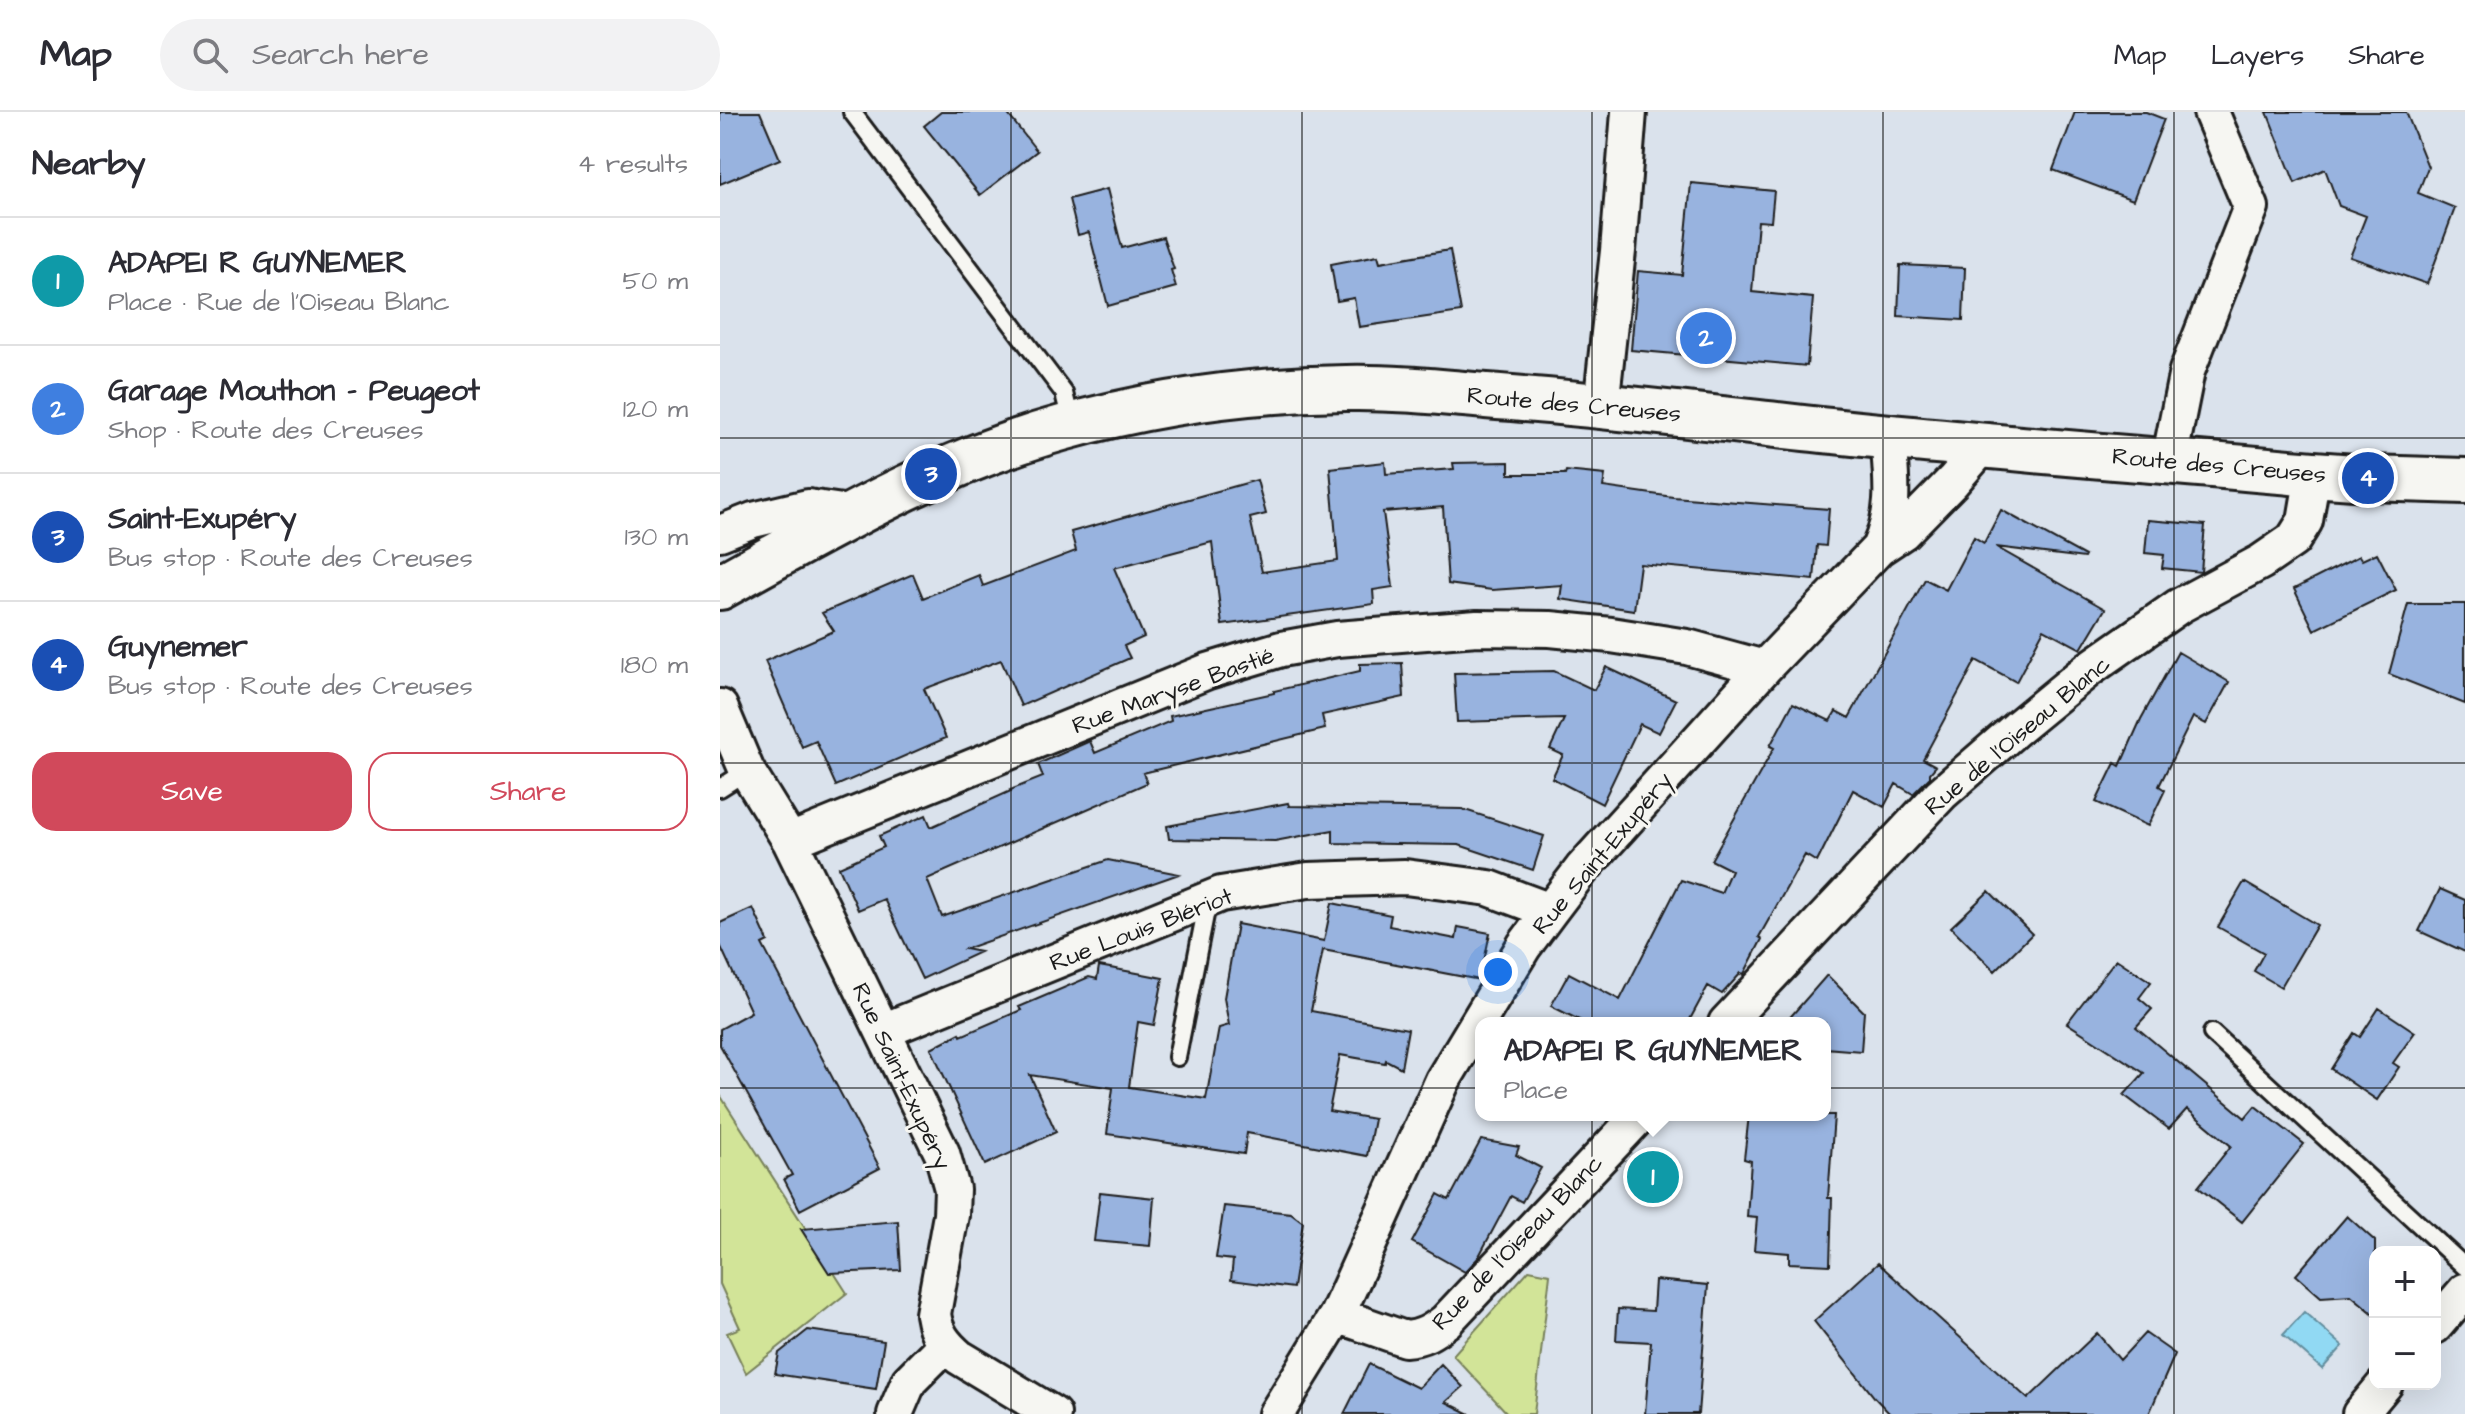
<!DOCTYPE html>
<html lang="en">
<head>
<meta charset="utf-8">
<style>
  body { margin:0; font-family:"Architects Daughter",sans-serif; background:#f2f2f3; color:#2b2b33 }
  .controls { position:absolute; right:24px; bottom:24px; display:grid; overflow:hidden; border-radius:16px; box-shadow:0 8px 32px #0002 }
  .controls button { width:72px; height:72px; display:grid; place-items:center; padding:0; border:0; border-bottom:2px solid #e1e1e2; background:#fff; color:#2b2b33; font:40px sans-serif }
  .you { position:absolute; left:778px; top:860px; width:28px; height:28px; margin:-20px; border:6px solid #fff; border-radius:50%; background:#1a73e8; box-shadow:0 0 0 12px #1a73e833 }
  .badge { display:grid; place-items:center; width:52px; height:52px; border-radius:50%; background:#d1495b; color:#fff; font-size:26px; font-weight:700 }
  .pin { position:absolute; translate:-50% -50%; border:4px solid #fff; box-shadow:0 2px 8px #0006 }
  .popup { position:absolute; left:755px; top:905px; width:356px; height:104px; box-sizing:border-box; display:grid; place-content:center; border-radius:16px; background:#fff; filter:drop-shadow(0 2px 6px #0005); font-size:26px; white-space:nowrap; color:#7c7c81 }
  .popup b { font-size:30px; color:#2b2b33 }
  .popup::after { content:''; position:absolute; left:50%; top:100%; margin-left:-16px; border:16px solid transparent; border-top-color:#fff }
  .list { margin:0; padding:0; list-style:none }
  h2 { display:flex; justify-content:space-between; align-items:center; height:104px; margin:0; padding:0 32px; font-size:34px }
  h2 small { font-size:26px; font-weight:400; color:#7c7c81 }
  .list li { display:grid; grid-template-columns:52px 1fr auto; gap:24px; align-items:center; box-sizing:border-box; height:128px; padding:0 32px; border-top:2px solid #e1e1e2 }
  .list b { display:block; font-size:30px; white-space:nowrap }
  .list p { margin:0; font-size:26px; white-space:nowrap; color:#7c7c81 }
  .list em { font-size:26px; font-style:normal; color:#7c7c81 }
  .actions { display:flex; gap:16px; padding:24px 32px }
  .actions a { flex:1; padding:18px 0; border:2px solid #d1495b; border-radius:24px; text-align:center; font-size:28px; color:#d1495b }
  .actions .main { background:#d1495b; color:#fff }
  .icon { flex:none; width:44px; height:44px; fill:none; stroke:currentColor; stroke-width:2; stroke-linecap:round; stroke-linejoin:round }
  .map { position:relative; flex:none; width:1745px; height:1302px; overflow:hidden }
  header { display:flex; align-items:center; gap:48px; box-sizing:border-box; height:112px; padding:0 40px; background:#fff; border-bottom:2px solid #e1e1e2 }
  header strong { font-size:38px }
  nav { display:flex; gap:44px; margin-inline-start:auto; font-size:28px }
  .search { width:560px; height:72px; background:#f2f2f3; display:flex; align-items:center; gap:20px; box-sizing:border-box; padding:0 28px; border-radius:44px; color:#7c7c81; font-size:30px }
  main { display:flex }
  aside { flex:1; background:#fff }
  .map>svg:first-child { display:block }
  .green { fill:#d2e498; stroke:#77805a; stroke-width:2 }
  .water { fill:#91d9f3; stroke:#628d9d; stroke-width:2 }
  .building { fill:#98b3df; stroke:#1c1c1c; stroke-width:2 }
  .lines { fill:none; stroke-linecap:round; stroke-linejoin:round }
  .service-casing { stroke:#1c1c1c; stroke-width:22 }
  .minor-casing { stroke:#1c1c1c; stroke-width:40 }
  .secondary-casing { stroke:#1c1c1c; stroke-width:50 }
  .service { stroke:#f6f6f2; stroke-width:16 }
  .minor { stroke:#f6f6f2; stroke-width:34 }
  .secondary { stroke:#f6f6f2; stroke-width:44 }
  .grid { fill:none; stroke:#1c1c1c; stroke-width:2; stroke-opacity:0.55 }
  .labels { text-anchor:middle; stroke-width:6; stroke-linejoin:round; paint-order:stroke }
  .street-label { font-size:24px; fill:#1c1c1c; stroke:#f6f6f2 }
</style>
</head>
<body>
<header>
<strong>Map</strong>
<div class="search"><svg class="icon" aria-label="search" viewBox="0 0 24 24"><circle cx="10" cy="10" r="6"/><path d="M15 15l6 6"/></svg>Search here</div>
<nav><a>Map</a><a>Layers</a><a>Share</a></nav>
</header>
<main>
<aside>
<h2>Nearby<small>4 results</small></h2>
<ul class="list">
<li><span class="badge" style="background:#0f9aa8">1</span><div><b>ADAPEI R GUYNEMER</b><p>Place · Rue de l'Oiseau Blanc</p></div><em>50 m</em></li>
<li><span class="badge" style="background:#3f7fe0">2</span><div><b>Garage Mouthon - Peugeot</b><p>Shop · Route des Creuses</p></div><em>120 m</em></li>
<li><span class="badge" style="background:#1a4fb4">3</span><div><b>Saint-Exupéry</b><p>Bus stop · Route des Creuses</p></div><em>130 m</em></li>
<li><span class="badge" style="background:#1a4fb4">4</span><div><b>Guynemer</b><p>Bus stop · Route des Creuses</p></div><em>180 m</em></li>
</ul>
<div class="actions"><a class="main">Save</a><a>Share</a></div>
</aside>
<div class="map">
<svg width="1745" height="1302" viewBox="0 0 1745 1302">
  <rect width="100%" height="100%" fill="#dae2ec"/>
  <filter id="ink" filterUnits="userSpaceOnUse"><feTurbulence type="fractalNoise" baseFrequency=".0125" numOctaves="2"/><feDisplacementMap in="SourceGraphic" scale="16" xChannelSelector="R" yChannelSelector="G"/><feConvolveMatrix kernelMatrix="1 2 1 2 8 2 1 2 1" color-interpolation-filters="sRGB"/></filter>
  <g filter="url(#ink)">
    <!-- green -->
    <path class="green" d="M0,983L127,1181L26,1261L7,1221L20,1216L0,1172Z
      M809,1158L830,1162L814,1302H788L733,1243Z"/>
    <!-- water -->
    <path class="water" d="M1584,1200L1623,1234L1602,1257L1563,1223Z"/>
    <!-- building -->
    <path class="building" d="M0,0H40L60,47L0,72Z
      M221,0H286L317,39L260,83L204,14Z
      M1355,0H1426L1444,7L1413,88L1333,58Z
      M1547,0H1686L1708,55L1698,81L1735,96L1707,172L1630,145L1646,104L1619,94L1605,57L1575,71Z
      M971,71L1054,79L1051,110L1038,109L1032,180L1093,186L1087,254L911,238L918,159L962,163Z
      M387,77L402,136L443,125L454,157L451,158L456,175L388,194L369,120L358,123L349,87Z
      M730,138L741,200L639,215L634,186L617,189L611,152L658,143L660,150Z
      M1180,153L1245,156L1243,208L1178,204Z
      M665,350L666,362L734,357L733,351L789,350V362H845L846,359L885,363L883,375L953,385L1109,397L1106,434L1097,433L1094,468L920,452L914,498L840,487L842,473L772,478L728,472L723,395L663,400L673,475L653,478L654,492L502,513L492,430L394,456L424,525L404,534L410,546L301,594L281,548L204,577L226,626L116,674L96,629L82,635L45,549L114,519L102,501L193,462L203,486L259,463L263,474L356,439L351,420L537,368L546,402L530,406L542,460L618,449L610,356Z
      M1281,398L1365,444L1364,446L1276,435L1385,497L1361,537L1324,517L1296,570L1256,548L1203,647L1216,654L1210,661V665L1193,682L1176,672L1164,695L1133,678L1097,750L1085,743L1039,825L1042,827L1024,862L1021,861L1002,882L988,874L968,911H865L831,894L849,861L900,888L961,768L1001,781L1011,758L991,748L1054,636L1050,634L1073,591L1110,609L1116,599L1129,606L1205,467L1226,478L1254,425L1264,431Z
      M1428,408L1485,413L1481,460L1442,456L1444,443L1425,441Z
      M1657,441L1676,478L1594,518L1574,477L1639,444L1642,448Z
      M1688,492H1745V592L1669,562Z
      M1458,540L1509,570L1486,612L1473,605L1439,674L1445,678L1428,714L1376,690L1395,651L1400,654L1421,607Z
      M682,551L684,585L602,603L605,617L423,661L427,671L207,767L222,805L388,748L459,762L245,837L260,840L202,867L164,787L138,798L119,755L164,735L159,724L206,703L211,715L291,679L290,678L323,665L318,652L370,629L375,641L451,609L450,604L554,581V579L640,559V552Z
      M886,555L956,588L939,621L920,612L882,692L832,666L843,643L830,637L844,607L737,610L734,561L834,559L874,578Z
      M568,691L569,694L742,697L824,724L813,758L739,733L613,731V718L555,729L449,727L447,714Z
      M1524,770L1597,813L1561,875L1534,859L1544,841L1498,815Z
      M1720,777L1745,788V840L1699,819Z
      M1269,779L1312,822L1275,859L1231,815Z
      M612,791L671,803L669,814L736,827L738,815L770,821L760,868L603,838L591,899L688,917L681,956L666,948L665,951L620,943L609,999L654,1007L647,1044L527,1021L524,1042L387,1022L393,976L310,963L336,1020L265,1053L211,936L240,921L241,924L301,898L299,895L369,865L377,867L379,854L428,863L443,866L434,913L418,910L409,975L486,987L499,916L509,913L504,886L517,812L604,829Z
      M33,796L48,829L42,832L160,1056L80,1098L64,1067L72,1063L0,933V917L31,900L0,833V811Z
      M1396,847L1431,870L1419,886L1432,897L1416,915L1525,1006L1535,994L1584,1032L1522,1110L1478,1075L1511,1034L1467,997L1449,1017L1404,983L1424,961L1347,911Z
      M1107,863L1144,900L1141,939L1105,936V911H1065Z
      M1659,896L1695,920L1673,951L1679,955L1657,988L1611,957L1634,921L1640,925Z
      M1029,1003H1114L1108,1086H1112L1110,1153L1069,1151V1141L1034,1138L1037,1106L1027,1105L1031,1049L1024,1047Z
      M761,1028L799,1035L796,1043L821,1056L802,1090L791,1084L758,1146L745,1160L692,1130L718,1082L729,1088Z
      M380,1080L434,1086L430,1134L374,1129Z
      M504,1094L571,1101L583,1110L573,1176L511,1168L513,1148L496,1146Z
      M1627,1104L1655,1129V1203L1631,1183L1601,1185L1576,1163Z
      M178,1109L181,1158L109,1161L81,1117Z
      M1158,1151L1308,1287L1377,1221L1400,1248L1425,1221L1455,1242L1429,1302H1170L1155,1286L1094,1209Z
      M935,1168L988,1173L978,1302H925L931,1230L896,1228L898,1197L933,1199Z
      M88,1218L164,1229L156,1277L55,1262L59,1241Z
      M649,1252L698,1276L721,1252L743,1275L726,1290L750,1302H624Z"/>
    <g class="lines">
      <defs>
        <path id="service" d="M132,0L344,281L351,310
          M0,676L27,659
          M1492,921L1745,1155
          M457,945L488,788"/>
        <path id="minor" d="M881,294L898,139L909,0
          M1449,349L1467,259L1531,95L1491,0
          M0,421L33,408L88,395L136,402
          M1159,436C1177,396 1171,366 1168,324
          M0,595L27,659L70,729L222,1041L232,1077L231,1103L213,1202C216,1222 224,1232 239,1245L333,1302
          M70,729L488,559L561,537L617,527L757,516L830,517L891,523L967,535L1044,556
          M1006,911L1221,682L1297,616L1369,557L1459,494L1541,450L1573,428L1585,409L1593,362
          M163,919L501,782L588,768L685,765L769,776L830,799
          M617,1203L685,1227C703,1226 713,1219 726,1209L920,1003
          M1715,1214L1745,1179
          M175,1302L189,1269L225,1233
          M556,1302L617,1203L723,968L804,834L830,799L862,757L1044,556L1159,436L1183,420L1233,369L1264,333
          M1640,1302L1665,1272"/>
        <path id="secondary" d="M0,475C111,414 219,350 342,316C434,290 531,277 626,276C673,275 720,280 766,284C876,292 984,305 1093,317C1260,335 1427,347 1593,362L1648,366L1745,369"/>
      </defs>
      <!-- service casing -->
      <use href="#service" class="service-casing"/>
      <!-- minor casing -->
      <use href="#minor" class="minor-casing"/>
      <!-- secondary casing -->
      <use href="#secondary" class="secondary-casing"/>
      <!-- service -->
      <use href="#service" class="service"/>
      <!-- minor -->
      <use href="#minor" class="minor"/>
      <!-- secondary -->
      <use href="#secondary" class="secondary"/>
    </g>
  </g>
  <!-- grid -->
  <path class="grid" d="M291,0V1302M582,0V1302M872,0V1302M1163,0V1302M1454,0V1302M0,326H1745M0,651H1745M0,976H1745"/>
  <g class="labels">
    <!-- street labels -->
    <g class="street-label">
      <text transform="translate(854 292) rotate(5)" y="8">Route des Creuses</text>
      <text transform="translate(1499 353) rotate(5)" y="8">Route des Creuses</text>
      <text transform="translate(453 578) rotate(-20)" y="8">Rue Maryse Bastié</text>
      <text transform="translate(1297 623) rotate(-40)" y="8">Rue de l'Oiseau Blanc</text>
      <text transform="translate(882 741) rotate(-50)" y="8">Rue Saint-Exupéry</text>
      <text transform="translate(421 817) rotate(-21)" y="8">Rue Louis Blériot</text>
      <text transform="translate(182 964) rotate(65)" y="8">Rue Saint-Exupéry</text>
      <text transform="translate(797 1130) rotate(-46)" y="8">Rue de l'Oiseau Blanc</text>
    </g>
  </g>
</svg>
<div class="controls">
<button>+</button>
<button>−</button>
</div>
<div class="you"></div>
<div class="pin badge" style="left:933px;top:1065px;background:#0f9aa8">1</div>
<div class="popup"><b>ADAPEI R GUYNEMER</b>Place</div>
<div class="pin badge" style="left:986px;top:226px;background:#3f7fe0">2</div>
<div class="pin badge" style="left:211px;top:362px;background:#1a4fb4">3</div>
<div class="pin badge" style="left:1648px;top:366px;background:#1a4fb4">4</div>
</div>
</main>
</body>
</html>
